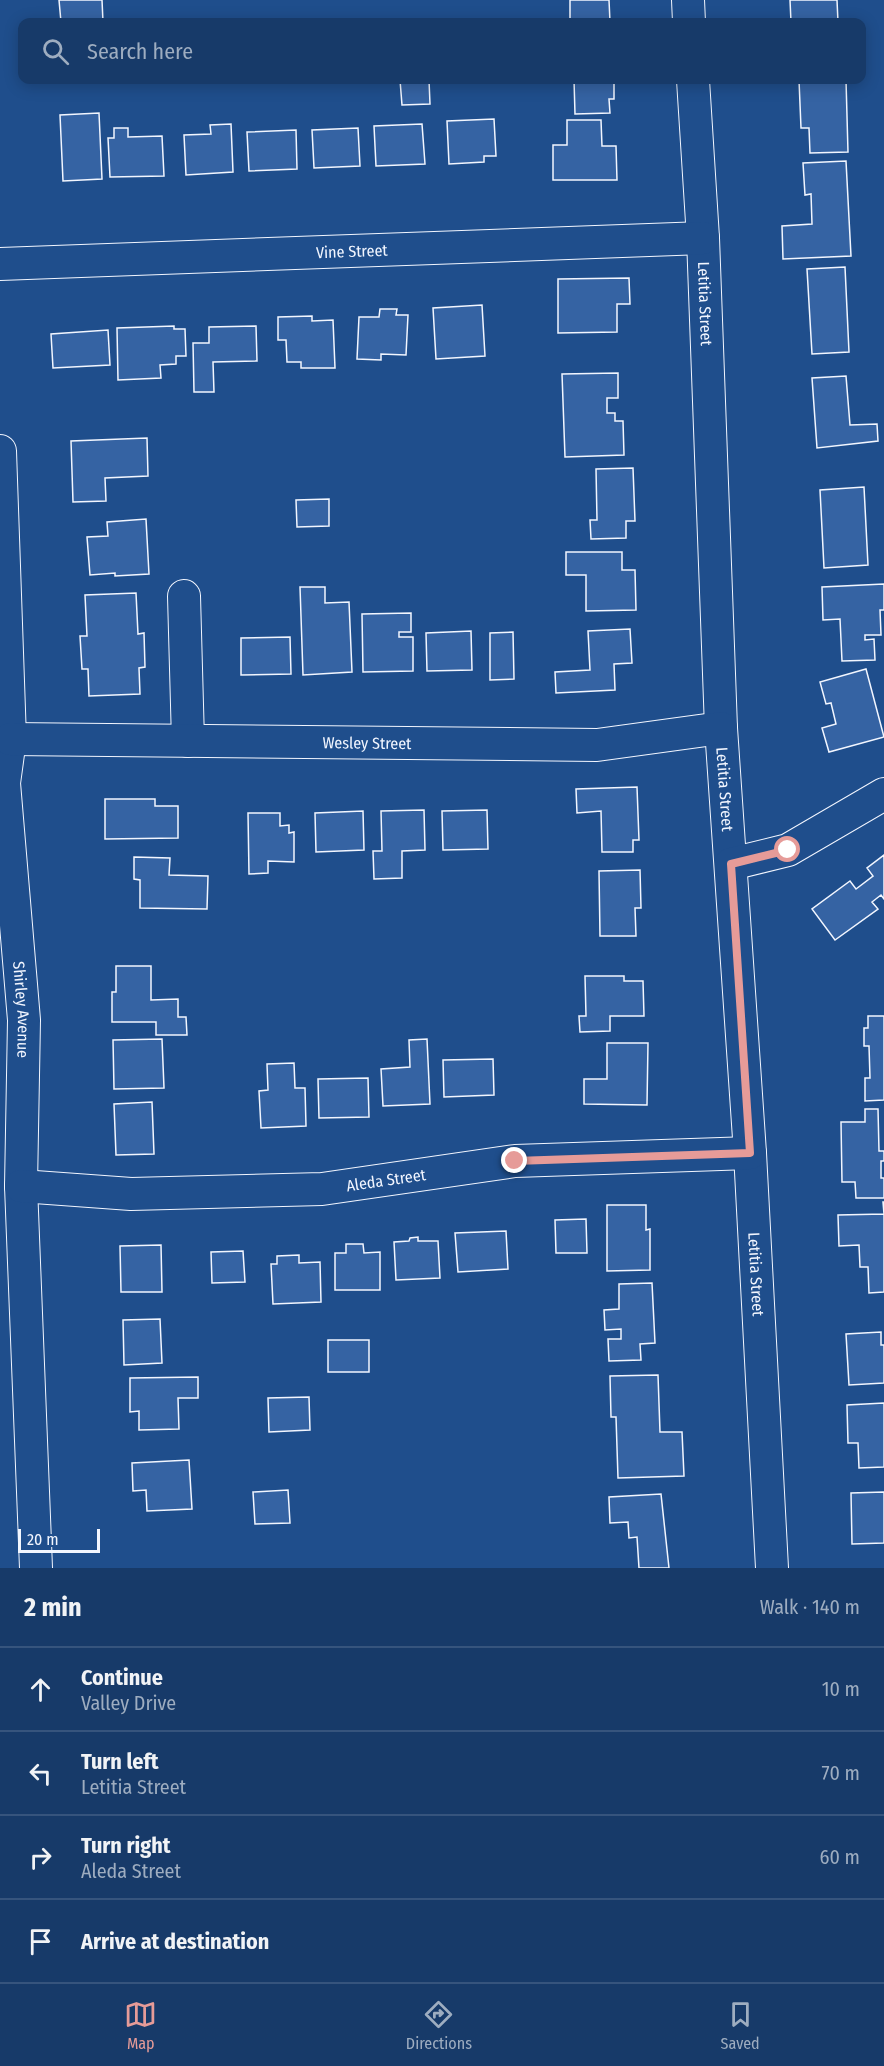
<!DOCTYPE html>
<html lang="en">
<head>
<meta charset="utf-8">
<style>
  body { margin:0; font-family:"Fira Sans Condensed",sans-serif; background:#244571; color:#f1f3f6 }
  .scale { position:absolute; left:18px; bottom:15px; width:82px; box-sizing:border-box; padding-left:6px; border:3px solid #f2f6ff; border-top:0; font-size:16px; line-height:21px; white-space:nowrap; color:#f2f6ff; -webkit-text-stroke:4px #1f4e8c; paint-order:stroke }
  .stop { position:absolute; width:18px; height:18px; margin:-14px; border:4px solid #e69b98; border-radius:50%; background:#fff }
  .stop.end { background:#e69b98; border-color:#fff; box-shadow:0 2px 6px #0008 }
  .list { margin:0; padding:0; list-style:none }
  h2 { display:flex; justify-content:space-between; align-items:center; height:78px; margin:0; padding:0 24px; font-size:26px }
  h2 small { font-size:20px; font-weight:400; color:#9eadc0 }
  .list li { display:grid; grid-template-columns:39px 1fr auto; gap:18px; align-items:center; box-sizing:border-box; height:84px; padding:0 24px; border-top:2px solid #36547d }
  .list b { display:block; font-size:22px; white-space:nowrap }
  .list p { margin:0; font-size:20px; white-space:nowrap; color:#9eadc0 }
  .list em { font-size:20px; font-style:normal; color:#9eadc0 }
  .icon { flex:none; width:33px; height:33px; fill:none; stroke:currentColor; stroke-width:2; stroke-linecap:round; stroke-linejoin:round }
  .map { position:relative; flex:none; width:884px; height:1568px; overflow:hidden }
  .search { position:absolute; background:#173a69; box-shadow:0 3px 15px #0003; left:18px; right:18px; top:18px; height:66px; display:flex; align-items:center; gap:15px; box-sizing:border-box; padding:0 21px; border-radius:12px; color:#9eadc0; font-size:22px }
  .sheet { height:414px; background:#173a69 }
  nav { display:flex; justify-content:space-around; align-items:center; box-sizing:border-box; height:84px; border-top:2px solid #36547d; background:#173a69; font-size:16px; color:#9eadc0 }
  nav a { display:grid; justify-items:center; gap:3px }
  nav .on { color:#e69b98 }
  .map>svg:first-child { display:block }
  .building { fill:#3563a3; stroke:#f2f6ff; stroke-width:1.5 }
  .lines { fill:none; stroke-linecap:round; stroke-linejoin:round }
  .minor-casing { stroke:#f2f6ff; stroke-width:34 }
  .minor { stroke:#1f4e8c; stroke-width:32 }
  .route { stroke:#e69b98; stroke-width:8 }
  .labels { text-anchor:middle; stroke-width:4.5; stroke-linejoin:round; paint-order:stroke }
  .street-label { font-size:16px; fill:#f2f6ff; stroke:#1f4e8c }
</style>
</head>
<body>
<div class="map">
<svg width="884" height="1568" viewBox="0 0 884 1568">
  <rect width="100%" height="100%" fill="#1f4e8c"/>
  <!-- building -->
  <path class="building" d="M59,0H102L103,22H61Z
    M570,0H609L610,22H570Z
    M790,0H837L838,22H791Z
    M400,80H429L430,104L402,105Z
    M574,80H614V99H609L610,113L575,114Z
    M799,80H846L848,152L810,153L809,128H801Z
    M99,113L102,179L63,181L60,115Z
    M494,119L496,156H484V162L449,164L447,121Z
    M567,120H601L602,146H616L617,180H553V145H567Z
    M231,124L233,172L186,175L184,135L211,134L210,125Z
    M422,124L425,164L376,166L374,126Z
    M114,128H128V137L162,136L164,176L110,177L108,138H114Z
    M358,128L360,166L314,168L312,130Z
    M296,130L297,169L249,171L247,132Z
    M846,161L851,256L783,259L782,226L812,224L811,194L805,195L803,163Z
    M845,267L849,352L812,354L807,269Z
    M629,278L630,304H617V332L558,333V279Z
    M482,305L485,356L436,359L433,308Z
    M380,309H397L396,315H408L406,355L381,354V360L357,359L359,317H379Z
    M312,316V321L333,320L335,368H301V362H287L286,340H278V317Z
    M174,326V329H185L186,356H176V364L160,365L161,378L118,380L117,328Z
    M256,326L257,361L213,362L214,392H194L193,343H209V327Z
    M108,330L110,365L53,368L51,334Z
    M618,373V398H607V413H615V421H623L624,455L565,457L562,374Z
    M846,376L850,425L877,424L878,441L817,448L812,378Z
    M147,438L148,476L105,478L106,501L73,502L71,441Z
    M633,468L635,521H626V538L591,539L590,520H597L596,469Z
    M864,487L868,565L824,568L820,490Z
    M329,499V526L297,527L296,500Z
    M146,519L149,574L115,576V573L90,575L87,537L108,536L107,522Z
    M566,552H622V570H635L636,610L586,611V575H566Z
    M884,584V610H880L881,635H865V640L874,639L875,660L842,661L840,619L823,620L822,587Z
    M300,587H325V603L349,602L352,672L303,675Z
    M136,593L138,634L144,633L145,667L139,668L140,694L89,696L88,669H82L80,636H87L85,595Z
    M411,613V632H399V637H413V671L363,672L362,614Z
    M630,629L632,663L614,664L615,690L556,693L555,672L590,670L588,631Z
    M471,631L472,670L427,671L426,633Z
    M513,632L514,679L490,680V633Z
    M290,637L291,674L241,675V638Z
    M866,669L884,737L829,752L822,728L836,724L831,703L826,704L820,682Z
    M637,787L639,840H633V852H602L601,811L577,813L576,789Z
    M105,799H155V806H178V838L105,839Z
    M424,810L425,850L402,851V878L374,879L373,851H382L381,811Z
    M487,810L488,849L443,850L442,811Z
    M363,811L364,850L316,852L315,813Z
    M248,813H280V826L289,825V833L294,832V862L268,861V873L249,874Z
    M884,855V899L881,895L872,902L878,909L835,940L812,909L850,881L856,889L873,876L867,868Z
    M134,857L170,858L169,875L208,876L207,909L140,908V880L134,879Z
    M640,870L641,908H635L636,936H600L599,871Z
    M116,966H151V1000L178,999V1017H186L187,1035H156V1022H112V992H116Z
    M585,976H624V981H643L644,1016H610V1031L580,1032L579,1016H586Z
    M868,1016H884V1100L865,1101V1078H870L869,1046H864V1028H868Z
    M162,1039L164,1088L114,1089L113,1040Z
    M427,1039L430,1104L383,1106L381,1069L410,1067L409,1040Z
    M607,1043H648L647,1105L584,1104V1079H607Z
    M493,1059L494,1095L444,1097L443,1060Z
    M294,1063L295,1088H305L306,1126L261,1128L259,1091L268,1090L267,1064Z
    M368,1078L369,1117L319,1118L318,1079Z
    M152,1102L154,1154L116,1155L114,1104Z
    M865,1109H878L879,1151H884V1161H881V1178H884V1198H856L855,1182H842L841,1122H865Z
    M883,1202H884V1292L869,1293L868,1267H860L859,1245L839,1246L838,1215L884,1214Z
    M607,1205H646V1230L650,1229V1270L607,1271Z
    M586,1219L587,1253H556L555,1220Z
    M506,1231L508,1269L458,1272L455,1233Z
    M418,1237V1241H438L440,1278L396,1280L394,1242L409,1241L410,1238Z
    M346,1244H363L364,1253L380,1252V1290H335V1253H346Z
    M161,1245L162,1292H121L120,1246Z
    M243,1251L245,1282L212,1283L211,1252Z
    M299,1255V1263L320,1262L321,1302L273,1304L271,1264H277V1256Z
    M652,1283L655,1343L640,1344L641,1360L609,1361L608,1339H621V1329L605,1330L604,1310L619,1309V1284Z
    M160,1319L162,1363L124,1365L123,1320Z
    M881,1332V1345H884V1383L849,1385L846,1334Z
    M328,1340H369V1372H328Z
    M658,1375L660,1432H682L684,1476L618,1478L616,1417H611L610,1376Z
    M198,1377V1398H178L179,1429L139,1430V1411L130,1412V1378Z
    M309,1397L310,1430L269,1432L268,1398Z
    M884,1403V1467L859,1468L858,1443H848L847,1405Z
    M189,1460L192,1509L147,1511L146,1490L133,1491L132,1463Z
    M288,1490L290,1523L255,1524L253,1492Z
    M884,1492V1543L852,1544L851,1493Z
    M661,1494L669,1568H639L637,1537L629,1538L628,1522L610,1523L609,1497Z"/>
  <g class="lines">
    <defs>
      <g id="minor">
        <path d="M688,0L689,22"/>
        <path id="s1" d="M693,80L703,238L721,728L750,1153L772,1568"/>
        <path id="s2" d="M0,264L703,238"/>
        <path id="s3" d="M0,451L10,739L4,783L24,1020L21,1186L36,1568"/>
        <path d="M184,596L188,741"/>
        <path id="s4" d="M10,739L597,745L721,728"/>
        <path d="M731,864L788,850L884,794"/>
        <path id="s5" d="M21,1186L131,1194L322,1189L515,1161L750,1153"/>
      </g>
    </defs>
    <!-- minor casing -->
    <use href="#minor" class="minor-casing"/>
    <!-- minor -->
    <use href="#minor" class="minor"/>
  </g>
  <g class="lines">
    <!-- route -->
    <path class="route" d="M515,1161L750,1153L731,864L788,850"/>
  </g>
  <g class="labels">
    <!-- street labels -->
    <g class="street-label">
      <text dy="6" stroke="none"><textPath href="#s2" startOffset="352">Vine Street</textPath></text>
      <text dy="6" stroke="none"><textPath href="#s1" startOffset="224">Letitia Street</textPath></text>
      <text dy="6" stroke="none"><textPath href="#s4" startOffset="357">Wesley Street</textPath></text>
      <text dy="6" stroke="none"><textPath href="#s1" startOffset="710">Letitia Street</textPath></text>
      <text dy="6" stroke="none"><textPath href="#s3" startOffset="560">Shirley Avenue</textPath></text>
      <text dy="6" stroke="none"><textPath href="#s5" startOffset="366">Aleda Street</textPath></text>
      <text dy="6" stroke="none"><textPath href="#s1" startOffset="1196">Letitia Street</textPath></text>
    </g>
  </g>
</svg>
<div class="scale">20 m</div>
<div class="stop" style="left:788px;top:850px"></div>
<div class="stop end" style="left:515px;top:1161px"></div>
<div class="search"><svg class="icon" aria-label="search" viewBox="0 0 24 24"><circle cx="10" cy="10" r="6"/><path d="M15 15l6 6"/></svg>Search here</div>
</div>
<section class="sheet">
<h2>2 min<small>Walk · 140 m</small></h2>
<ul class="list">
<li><svg class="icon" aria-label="ahead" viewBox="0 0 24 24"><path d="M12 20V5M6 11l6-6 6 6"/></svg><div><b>Continue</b><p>Valley Drive</p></div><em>10 m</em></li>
<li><svg class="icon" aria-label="left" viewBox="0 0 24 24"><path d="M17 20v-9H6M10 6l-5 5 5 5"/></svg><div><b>Turn left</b><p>Letitia Street</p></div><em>70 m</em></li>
<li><svg class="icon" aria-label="right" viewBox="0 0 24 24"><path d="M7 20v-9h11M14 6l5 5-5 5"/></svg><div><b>Turn right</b><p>Aleda Street</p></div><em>60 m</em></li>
<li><svg class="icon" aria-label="arrive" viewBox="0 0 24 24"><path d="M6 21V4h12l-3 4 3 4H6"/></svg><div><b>Arrive at destination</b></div></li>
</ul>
</section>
<nav>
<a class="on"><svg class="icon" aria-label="map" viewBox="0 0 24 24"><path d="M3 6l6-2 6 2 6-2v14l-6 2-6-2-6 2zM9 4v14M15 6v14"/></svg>Map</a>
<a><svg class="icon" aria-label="directions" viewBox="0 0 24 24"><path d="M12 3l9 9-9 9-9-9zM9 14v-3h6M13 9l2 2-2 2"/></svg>Directions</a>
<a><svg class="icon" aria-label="saved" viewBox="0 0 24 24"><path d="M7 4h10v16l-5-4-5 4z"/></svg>Saved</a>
</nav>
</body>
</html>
